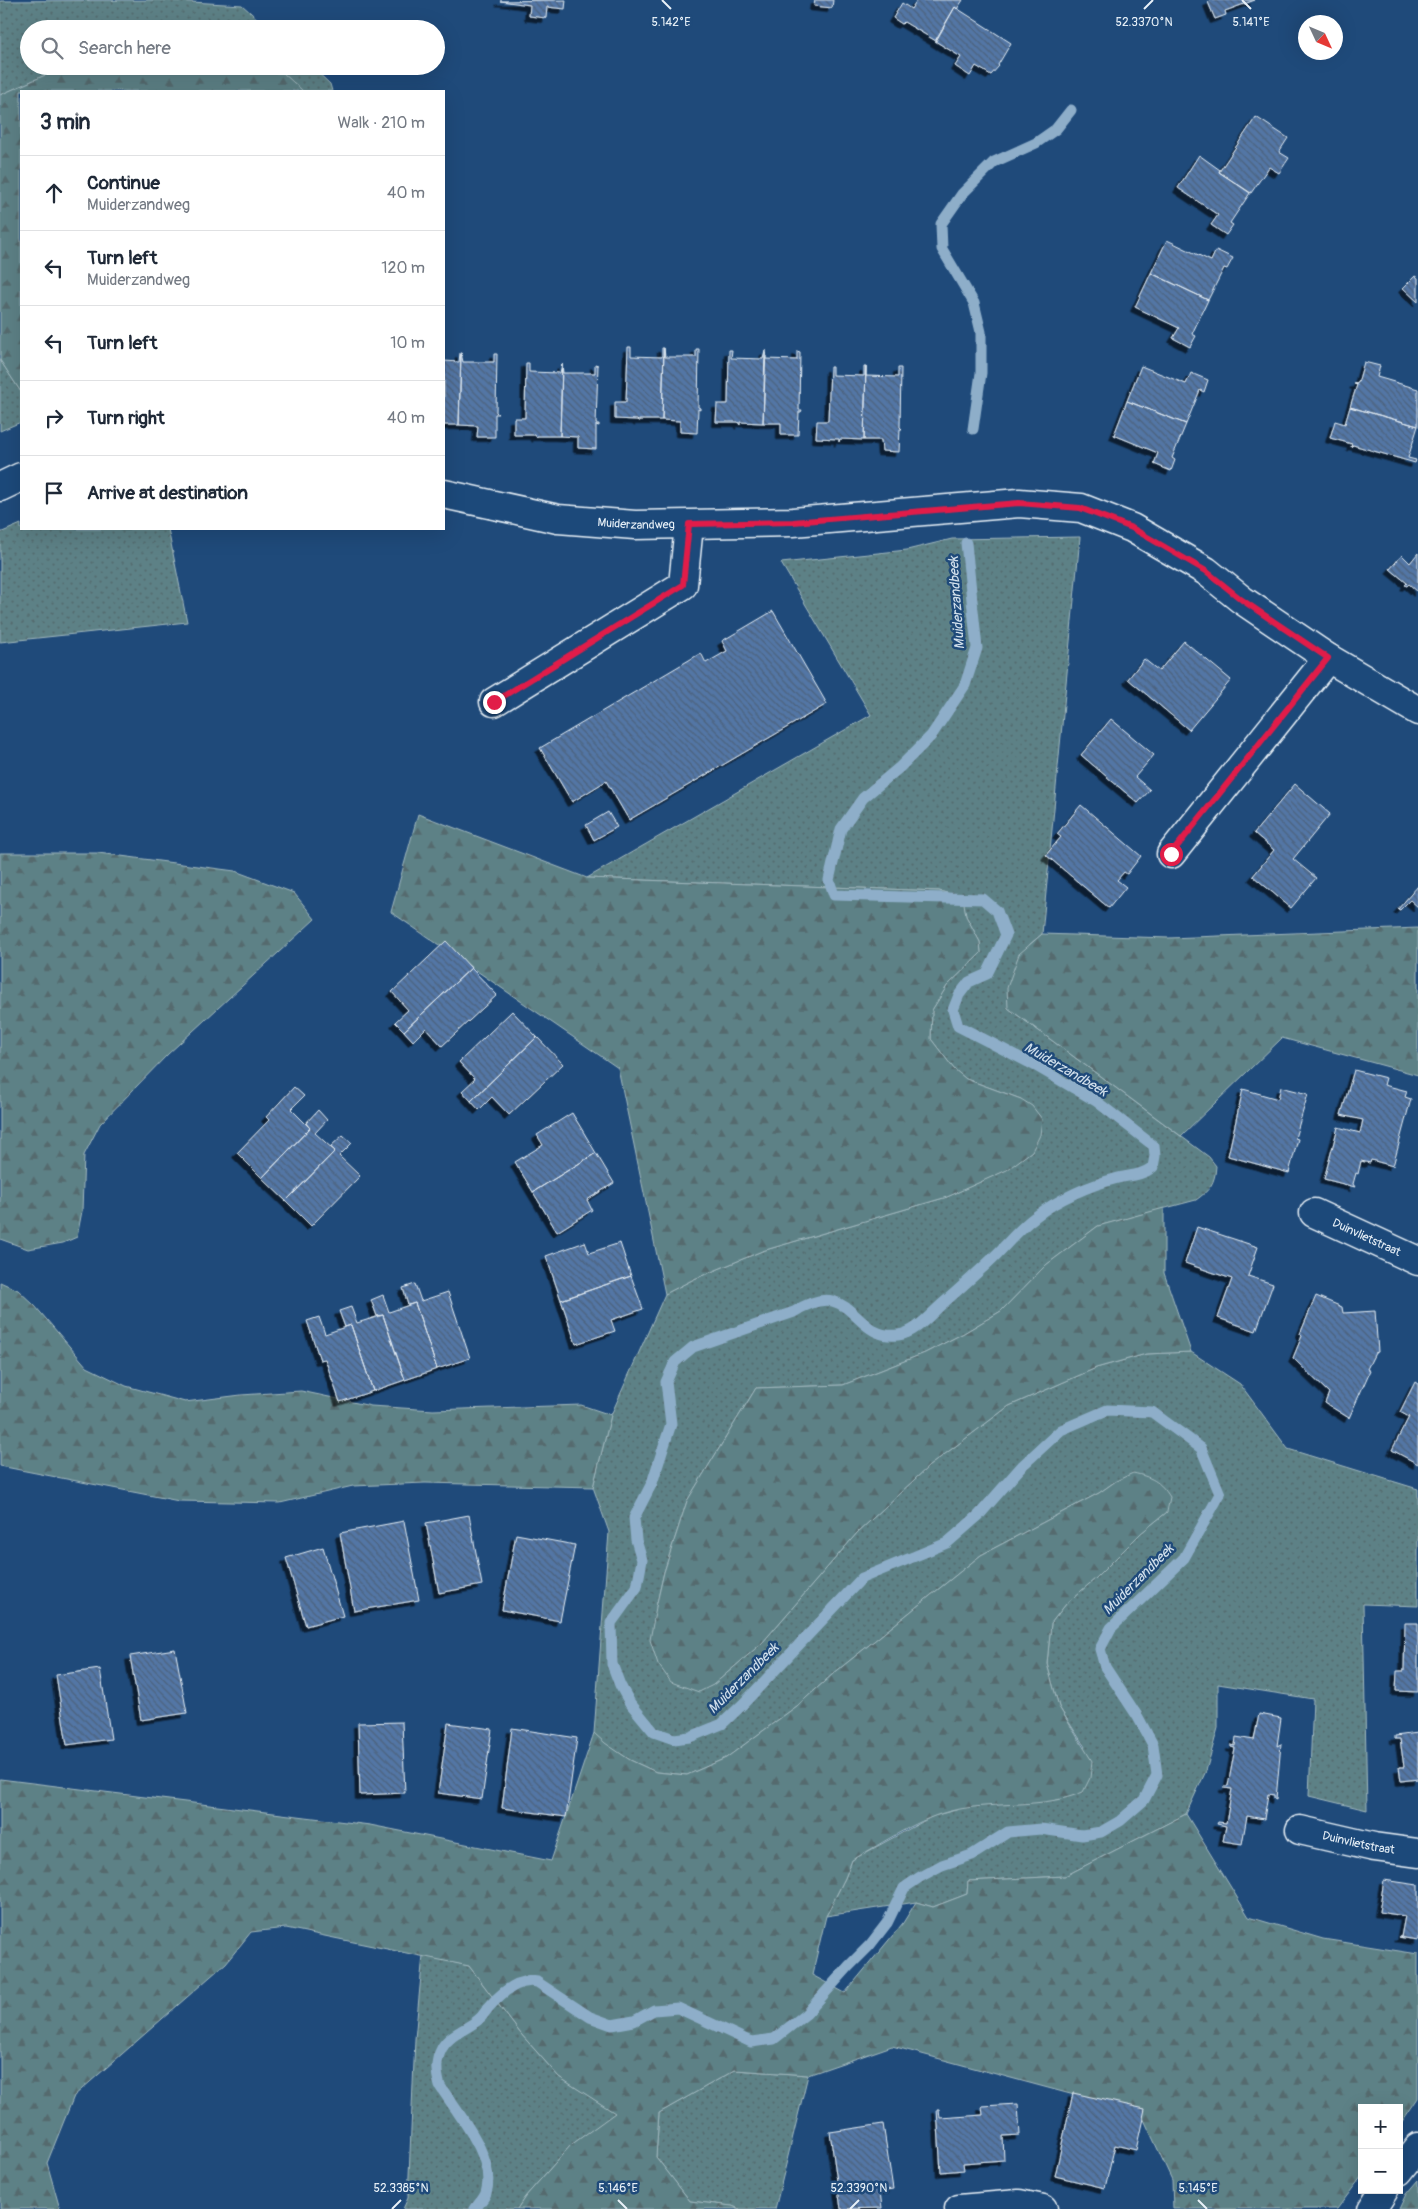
<!DOCTYPE html>
<html lang="en">
<head>
<meta charset="utf-8">
<style>
  body { margin:0; font-family:Pangolin,sans-serif; background:#f2f2f3; color:#1f2937 }
  .controls { position:absolute; right:15px; bottom:15px; display:grid; overflow:hidden; border-radius:0px; box-shadow:0 5px 20px #0002 }
  .controls button { width:45px; height:45px; display:grid; place-items:center; padding:0; border:0; border-bottom:1px solid #e0e1e3; background:#fff; color:#1f2937; font:25px sans-serif }
  .compass { position:absolute; left:1298px; top:15px; width:45px; height:45px; border-radius:50%; background:#fff; box-shadow:0 5px 20px #0002; rotate:134deg }
  .stop { position:absolute; width:15px; height:15px; margin:-11px; border:4px solid #e11d48; border-radius:50%; background:#fff }
  .stop.end { background:#e11d48; border-color:#fff; box-shadow:0 1px 5px #0008 }
  .list { margin:0; padding:0; list-style:none }
  h2 { display:flex; justify-content:space-between; align-items:center; height:65px; margin:0; padding:0 20px; font-size:21px }
  h2 small { font-size:16px; font-weight:400; color:#747a83 }
  .list li { display:grid; grid-template-columns:32px 1fr auto; gap:15px; align-items:center; box-sizing:border-box; height:75px; padding:0 20px; border-top:1px solid #e0e1e3 }
  .list b { display:block; font-size:19px; white-space:nowrap }
  .list p { margin:0; font-size:16px; white-space:nowrap; color:#747a83 }
  .list em { font-size:16px; font-style:normal; color:#747a83 }
  .icon { flex:none; width:28px; height:28px; fill:none; stroke:currentColor; stroke-width:2; stroke-linecap:round; stroke-linejoin:round }
  .map { position:relative; flex:none; width:1418px; height:2209px; overflow:hidden }
  .search { position:absolute; background:#fff; box-shadow:0 5px 20px #0002; left:20px; top:20px; width:425px; height:55px; display:flex; align-items:center; gap:12px; box-sizing:border-box; padding:0 18px; border-radius:28px; color:#747a83; font-size:19px }
  .panel { position:absolute; background:#fff; box-shadow:0 5px 20px #0002; left:20px; top:90px; width:425px; height:440px; border-radius:0px }
  .map>svg:first-child { display:block }
  .grass { fill:url(#grass-dots); stroke:#a2b9bf }
  .forest { fill:url(#forest-firs); stroke:#a2b9bf }
  .lines { fill:none; stroke-linecap:round; stroke-linejoin:round }
  .stream { stroke:#8eaec9; stroke-width:11 }
  .building { fill:url(#building-back-hatch); stroke:#e8f1f8; filter:url(#shadow) }
  .minor-casing { stroke:#e8f1f8; stroke-width:31 }
  .minor { stroke:#1f4a7a; stroke-width:28 }
  .route { stroke:#e11d48; stroke-width:6 }
  .ticks { fill:none; stroke:#e8f1f8; stroke-width:2 }
  .labels { text-anchor:middle; stroke-width:5; stroke-linejoin:round; paint-order:stroke }
  .street-label { font-size:12px; fill:#e8f1f8; stroke:#1f4a7a }
  .water-label { font-size:14px; font-style:italic; fill:#d2e0ec; stroke:#1f4a7a }
  .ticks-label { font-size:12px; text-anchor:middle; fill:#e8f1f8; stroke:#1f4a7a; stroke-width:5; stroke-linejoin:round; paint-order:stroke }
</style>
</head>
<body>
<div class="map">
<svg width="1418" height="2209" viewBox="0 0 1418 2209">
  <defs>
    <pattern id="grass-dots" width="8" height="8" patternUnits="userSpaceOnUse" patternTransform="scale(1.25)"><rect width="8" height="8" fill="#5d8186"/><path d="M2 2h.1M6 6h.1" fill="none" stroke="#546a6e" stroke-width="1.8" stroke-linecap="round"/></pattern>
    <pattern id="forest-firs" width="22" height="20" patternUnits="userSpaceOnUse" patternTransform="scale(1.25)"><rect width="22" height="20" fill="#5d8186"/><path d="M5 1l3.5 6h-7zM16 11l3.5 6h-7z" fill="#546a6e"/></pattern>
    <pattern id="building-back-hatch" width="6" height="6" patternUnits="userSpaceOnUse" patternTransform="scale(1.25)"><rect width="6" height="6" fill="#5276a5"/><path d="M-1 5l2 2M0 0l6 6M5-1l2 2" fill="none" stroke="#4d617c"/></pattern>
    <filter id="shadow"><feDropShadow dx="-4.5" dy="4.5" stdDeviation="0" flood-color="#0009"/></filter>
  </defs>
  <rect width="100%" height="100%" fill="#1f4a7a"/>
  <filter id="ink" filterUnits="userSpaceOnUse"><feTurbulence type="fractalNoise" baseFrequency=".02" numOctaves="2"/><feDisplacementMap in="SourceGraphic" scale="10" xChannelSelector="R" yChannelSelector="G"/><feConvolveMatrix kernelMatrix="1 2 1 2 8 2 1 2 1" color-interpolation-filters="sRGB"/></filter>
  <g filter="url(#ink)">
    <!-- grass -->
    <path class="grass" d="M157,0L242,5L269,29H29V66H311L330,84L332,91H303L283,73L156,69H59L0,95V1Z
      M0,360L21,392V422L0,431Z
      M21,524V529H168L187,622L0,642V533Z
      M1080,537L1042,934L1030,944L1008,1008L1209,1157L1216,1166C1215,1183 1210,1190 1196,1200L1098,1226L1046,1265L1001,1311L964,1333L925,1353L843,1385L756,1388L687,1501L664,1572L656,1607L713,1685L762,1643L857,1533L929,1466L1009,1406L1096,1368L1146,1354L1191,1352L1240,1384L1288,1449L1418,1489V1606L1363,1604L1367,1810L1309,1796L1313,1699L1218,1684V1728L1206,1771L1186,1814L1065,1876L968,1881L967,1894L933,1907L916,1902L826,1916L845,1878L852,1860L933,1816L956,1810L1085,1747L1059,1707L1047,1664L1051,1623L1066,1604L1096,1578L1141,1533L1167,1512L1116,1481L1099,1493L981,1555L833,1674L797,1706L726,1758L687,1775L656,1772L630,1760L604,1743L594,1733L609,1532L593,1487L611,1415L665,1294L694,1279L762,1251L947,1197L1006,1170L1032,1151L1021,1099L966,1079L954,1069L931,1039L932,1010L947,986L981,953L980,942L966,916L962,897L939,891L587,878L871,715L781,563L907,550L952,539Z
      M423,1955L469,1966L521,2034L559,2077L616,2113L571,2145L525,2197L517,2209H403L408,2198L415,2039Z
      M735,2070L808,2075L775,2209H740L732,2206L690,2201L656,2157L659,2113Z"/>
    <!-- forest -->
    <path class="forest" d="M59,69H156L283,73L303,91H21V392L0,360V95Z
      M418,814L587,878L939,891L963,897L966,916L980,942L981,953L947,986L932,1010L931,1039L954,1069L966,1079L1021,1099L1032,1106L1042,1119L1040,1135L1032,1151L1007,1170L947,1197L762,1251L694,1279L665,1294L618,1068L391,912Z
      M0,853H98L235,871L294,893L315,919L168,1054L100,1124L84,1155L82,1211L77,1237L63,1243L28,1249L0,1239Z
      M1418,928V1075L1282,1038L1181,1136L1008,1008L1007,988L1019,954L1042,934L1169,938Z
      M1164,1208V1273L1191,1352L1146,1354L1096,1368L1009,1406L929,1466L857,1533L762,1643L713,1685L699,1692L671,1682L658,1664L650,1640L656,1607L664,1572L687,1501L756,1388L843,1385L925,1353L964,1333L1001,1311L1046,1265L1098,1226Z
      M0,1282L18,1290L35,1306L87,1367L126,1386L185,1402L241,1395L301,1391L371,1406L433,1410L581,1405L611,1415L593,1487L425,1483L353,1486L280,1503L179,1501L0,1466Z
      M1133,1473C1151,1477 1160,1481 1170,1497L1167,1512L1141,1533L1096,1578L1066,1604L1051,1623L1047,1664L1059,1707L1092,1761L1090,1778L1083,1792C1043,1809 997,1801 955,1810C920,1817 883,1843 852,1860L845,1878L826,1916L812,1975L845,1993L903,1923L916,1902L933,1907L967,1894L968,1881L1065,1876L1186,1814L1249,1917L1323,1939L1418,1954V2098L1399,2126V2108H1362V2176L1337,2209H1173L1172,2180L1141,2113L892,2046L808,2075L735,2070L659,2113L656,2157L690,2201L732,2206L740,2209H517L525,2197L571,2145L615,2113L559,2077L521,2034L469,1966L286,1928L251,1932L226,1963L74,2096L47,2163L60,2209H0V1779L370,1825L551,1861L594,1733L605,1743L630,1760L656,1772L687,1775L726,1758L797,1706L833,1674L981,1555L1099,1493L1116,1481Z
      M1418,2180V2209H1399L1406,2194Z"/>
    <g class="lines">
      <!-- stream -->
      <path class="stream" d="M973,429L981,373V332L974,303L942,249L941,224L962,194L994,162L1036,143L1056,129L1071,110
        M475,2209C478,2204 484,2199 486,2193C497,2158 458,2114 440,2086C436,2072 435,2061 442,2048C450,2034 467,2029 478,2020C483,2016 485,2012 488,2008C500,1994 518,1978 537,1982L590,2017L612,2025L634,2021L654,2010L678,2008L751,2042L774,2039L806,2014L849,1966L870,1945L887,1923L904,1888L920,1877L942,1865L972,1855L1008,1832L1041,1829L1082,1835L1101,1832L1120,1821L1144,1800L1157,1775L1153,1745L1138,1717L1105,1667L1100,1649L1111,1628L1184,1558L1220,1494L1201,1448L1152,1412L1107,1410L1061,1430L1023,1465L979,1515L947,1543L862,1578L743,1704L722,1724L690,1737L674,1739L654,1732L630,1703L620,1685L612,1664L611,1623L637,1587L642,1560L636,1540L634,1518L652,1483L671,1424L666,1382L675,1362L693,1347L794,1312C853,1274 852,1341 898,1335C915,1333 929,1316 941,1305C960,1288 979,1272 997,1254C1009,1242 1021,1227 1035,1217C1058,1199 1090,1185 1118,1178C1131,1175 1141,1176 1153,1167L1155,1156L1154,1146L1096,1101L1036,1066L958,1026L953,1010L959,995L969,982L987,974L1006,935L997,911L983,899L834,895L829,880L841,829L863,798L900,767L931,736L965,685L977,648L966,543"/>
    </g>
    <!-- building -->
    <path class="building" d="M566,0L565,9L547,7L546,18L529,16L530,5L500,1Z
      M815,0H833L832,8L814,6Z
      M917,0H963L957,9L955,7L936,41L904,22L902,24L893,18L902,3L911,9Z
      M1213,0H1255L1225,11L1226,15L1215,19L1208,2Z
      M955,7L1011,43L998,65L999,66L991,75L976,66L970,76L955,66L961,57L935,41Z
      M1256,117L1288,138L1279,152L1289,158L1279,173L1269,167L1251,193L1219,172Z
      M1199,155L1220,170L1219,172L1250,193L1230,223L1233,225L1226,235L1211,225L1218,215L1178,188Z
      M1167,240L1211,261L1216,250L1233,258L1227,269L1224,268L1208,300L1151,273Z
      M1151,273L1208,300L1192,334L1196,336L1190,347L1173,338L1179,328L1135,307Z
      M1415,276L1418,278V302L1403,288Z
      M628,347H631V356L662,357V348H664L662,420H639V422L637,420L615,419V402H626Z
      M664,348L665,357H696V349H699L698,407L700,408V410L698,409L697,433L680,432V421L662,420Z
      M729,350H732L731,358L763,359L765,351L763,423L740,422V425L738,422H716L717,404H728Z
      M766,350V359L797,360V351L800,352L799,410H802L801,412H799L798,435H781V423H763Z
      M460,353H461L459,425H444V361L459,362Z
      M461,353L463,362H494V354H497L496,412L498,414H495V437H477L478,426L459,425Z
      M1364,362L1380,366L1377,377L1418,389V426L1350,407L1357,385L1354,384L1358,383Z
      M526,363H529V372L560,373L562,364L560,436H537V438L535,435H514V418H525Z
      M562,364L563,373H595V364L598,365L596,424H599V426L596,425V449L578,448V437L560,436Z
      M1141,366L1186,384L1191,373L1208,380L1204,392L1200,390L1186,424L1127,401Z
      M830,367H832V375L864,376V367H866L864,440L840,439L839,442V439L816,438L817,421H828Z
      M866,367V376L898,377V368H901L900,427L902,429H900L899,452L882,451L881,440H864Z
      M1127,401L1186,424L1172,458L1175,460L1171,471L1154,464L1158,453L1114,435Z
      M1350,407L1418,426L1408,458L1416,460L1415,463L1353,445L1351,447L1352,444L1330,438L1335,421L1345,424Z
      M1418,553V592L1409,584L1407,586L1405,585L1407,583L1390,569L1402,555L1410,563Z
      M773,611L827,704L629,820L606,781L572,802L540,748L701,653L706,663L727,651L722,641Z
      M1184,641L1231,680L1189,730L1128,679L1144,659L1159,671Z
      M1111,719L1154,755L1135,777L1150,790L1138,803L1081,755Z
      M1295,784L1330,814L1293,859L1316,878L1291,908L1253,876L1274,850L1254,833Z
      M1081,805L1141,856L1127,874L1124,872L1117,880L1126,887L1109,908L1046,855L1061,837L1057,834Z
      M608,812L617,827L594,840L586,825Z
      M1418,886V907L1410,900L1400,910L1398,909Z
      M446,941L471,968L404,1031L395,1022L408,1010L392,992Z
      M471,968L497,995L442,1046L426,1028L413,1041L404,1031Z
      M512,1011L537,1037L471,1101L462,1091L475,1079L459,1062Z
      M537,1037L563,1064L509,1115L492,1097L479,1110L471,1101Z
      M1354,1070L1386,1078L1384,1085L1407,1091L1405,1097L1411,1099L1393,1166L1371,1160L1370,1163L1361,1161L1358,1174L1356,1173L1353,1184L1355,1187L1324,1179L1338,1127L1360,1133L1363,1120L1341,1115Z
      M294,1087L304,1096L291,1109L310,1128L262,1178L237,1153L269,1120L266,1117Z
      M1281,1087L1308,1094L1295,1138L1298,1139L1289,1173L1228,1156L1243,1089L1278,1099Z
      M318,1110L327,1120L315,1133L335,1151L286,1201L262,1178L310,1128L306,1123Z
      M572,1113L596,1153L533,1192L515,1162L543,1145L537,1135Z
      M343,1135L352,1143L339,1156L360,1176L311,1226L286,1201L335,1151L330,1147Z
      M596,1153L614,1183L587,1200L592,1210L557,1232L533,1192Z
      M1197,1227L1258,1247L1248,1276L1273,1284L1256,1331L1218,1318L1232,1279L1185,1263Z
      M585,1242L589,1253L620,1243L631,1276L561,1300L546,1256Z
      M631,1276L643,1309L611,1320L615,1331L576,1344L561,1300Z
      M415,1284L421,1301L448,1292L470,1358L437,1369L415,1303L408,1305L403,1288Z
      M383,1295L389,1312L415,1303L437,1369L405,1380L383,1315L377,1316L371,1300Z
      M1316,1296L1342,1307L1343,1313L1375,1311L1378,1352L1375,1353L1367,1369L1370,1371L1349,1418L1325,1403L1329,1393L1293,1358L1302,1336L1300,1334Z
      M351,1307L357,1323L383,1315L405,1380L373,1391L351,1325L345,1327L339,1311Z
      M319,1317L325,1334L351,1325L373,1391L340,1402L325,1359L320,1360L307,1321Z
      M1415,1382L1418,1384V1464L1392,1450L1409,1417L1400,1412Z
      M469,1515L482,1585L439,1593L426,1523Z
      M404,1521L419,1600L354,1611L340,1533Z
      M516,1534L575,1545L560,1621L502,1610Z
      M323,1547L343,1616L306,1626L286,1558Z
      M1405,1623H1418V1692L1396,1691L1397,1671H1404Z
      M175,1649L187,1713L141,1720L130,1656Z
      M100,1669L111,1739L67,1745L56,1675Z
      M1259,1714L1281,1718L1277,1746L1281,1744L1276,1799L1274,1798V1795L1268,1794L1264,1819L1247,1816L1242,1844L1223,1841L1226,1826L1217,1824L1218,1822L1226,1823L1232,1789L1224,1788V1786H1228L1235,1748L1231,1747V1745L1235,1746L1236,1737L1254,1740Z
      M402,1722L405,1793L360,1795L358,1723Z
      M448,1723L492,1729L482,1799L438,1793Z
      M512,1728L577,1738L566,1817L502,1808Z
      M1418,1733V1779L1401,1781L1399,1767H1404L1400,1739H1395V1736Z
      M1384,1880L1418,1885V1940L1398,1937H1401L1405,1916L1379,1912Z
      M1073,2093L1145,2109L1136,2150L1115,2145L1105,2188L1055,2176Z
      M1018,2104L1020,2135L1003,2136L1004,2160L963,2163L964,2170L941,2172L937,2109H939L940,2118L983,2115L982,2106Z
      M883,2124L893,2189L880,2191L882,2208L841,2209L830,2132Z"/>
    <g class="lines">
      <defs>
        <g id="minor">
          <path d="M0,487L21,477"/>
          <path id="s1" d="M444,494L558,519L635,525L793,522L1019,503L1081,508L1132,528L1206,571L1242,600L1328,658L1418,711"/>
          <path d="M494,702L683,585L689,525"/>
          <path d="M1171,854L1328,658"/>
          <path id="s2" d="M1314,1213L1418,1261"/>
          <path id="s3" d="M1300,1830L1374,1847L1418,1853"/>
          <path d="M1399,2171L1418,2147"/>
          <path d="M959,2209L1019,2204L1043,2209"/>
          <path d="M1372,2209L1384,2190"/>
        </g>
      </defs>
      <!-- minor casing -->
      <use href="#minor" class="minor-casing"/>
      <!-- minor -->
      <use href="#minor" class="minor"/>
    </g>
  </g>
  <g class="lines" filter="url(#ink)">
    <!-- route -->
    <path class="route" d="M494,702L683,585L689,524L793,522L1019,503L1080,508L1132,528L1206,571L1242,600L1328,658L1171,854"/>
  </g>
  <!-- ticks -->
  <path class="ticks" d="M662,0L671,9M1242,0L1251,9M1144,9L1153,0M618,2200L627,2209M1198,2200L1207,2209M392,2209L401,2200M850,2209L859,2200"/>
  <g class="labels">
    <!-- street labels -->
    <g class="street-label">
      <text dy="4" stroke="none"><textPath href="#s1" startOffset="195">Muiderzandweg</textPath></text>
      <text dy="4" stroke="none"><textPath href="#s2" startOffset="58">Duinvlietstraat</textPath></text>
      <text dy="4" stroke="none"><textPath href="#s3" startOffset="60">Duinvlietstraat</textPath></text>
    </g>
    <!-- water labels -->
    <g class="water-label">
      <text transform="translate(956 603) rotate(-94)" y="5">Muiderzandbeek</text>
      <text transform="translate(1066 1069) rotate(30)" y="5">Muiderzandbeek</text>
      <text transform="translate(1138 1579) rotate(-45)" y="5">Muiderzandbeek</text>
      <text transform="translate(743 1678) rotate(-45)" y="5">Muiderzandbeek</text>
    </g>
  </g>
  <g class="ticks-label">
    <text x="671" y="26">5.142°E</text>
    <text x="1251" y="26">5.141°E</text>
    <text x="1144" y="26">52.3370°N</text>
    <text x="401" y="2192">52.3385°N</text>
    <text x="859" y="2192">52.3390°N</text>
    <text x="618" y="2192">5.146°E</text>
    <text x="1198" y="2192">5.145°E</text>
  </g>
</svg>
<div class="controls">
<button>+</button>
<button>−</button>
</div>
<svg class="compass" viewBox="-18 -18 36 36"><path d="M0-13l5 13h-10z" fill="#e53935"/><path d="M0 13l5-13h-10z" fill="#747a83"/></svg>
<div class="stop" style="left:1171px;top:854px"></div>
<div class="stop end" style="left:494px;top:702px"></div>
<div class="search"><svg class="icon" aria-label="search" viewBox="0 0 24 24"><circle cx="10" cy="10" r="6"/><path d="M15 15l6 6"/></svg>Search here</div>
<section class="panel">
<h2>3 min<small>Walk · 210 m</small></h2>
<ul class="list">
<li><svg class="icon" aria-label="ahead" viewBox="0 0 24 24"><path d="M12 20V5M6 11l6-6 6 6"/></svg><div><b>Continue</b><p>Muiderzandweg</p></div><em>40 m</em></li>
<li><svg class="icon" aria-label="left" viewBox="0 0 24 24"><path d="M17 20v-9H6M10 6l-5 5 5 5"/></svg><div><b>Turn left</b><p>Muiderzandweg</p></div><em>120 m</em></li>
<li><svg class="icon" aria-label="left" viewBox="0 0 24 24"><path d="M17 20v-9H6M10 6l-5 5 5 5"/></svg><div><b>Turn left</b></div><em>10 m</em></li>
<li><svg class="icon" aria-label="right" viewBox="0 0 24 24"><path d="M7 20v-9h11M14 6l5 5-5 5"/></svg><div><b>Turn right</b></div><em>40 m</em></li>
<li><svg class="icon" aria-label="arrive" viewBox="0 0 24 24"><path d="M6 21V4h12l-3 4 3 4H6"/></svg><div><b>Arrive at destination</b></div></li>
</ul>
</section>
</div>
</body>
</html>
